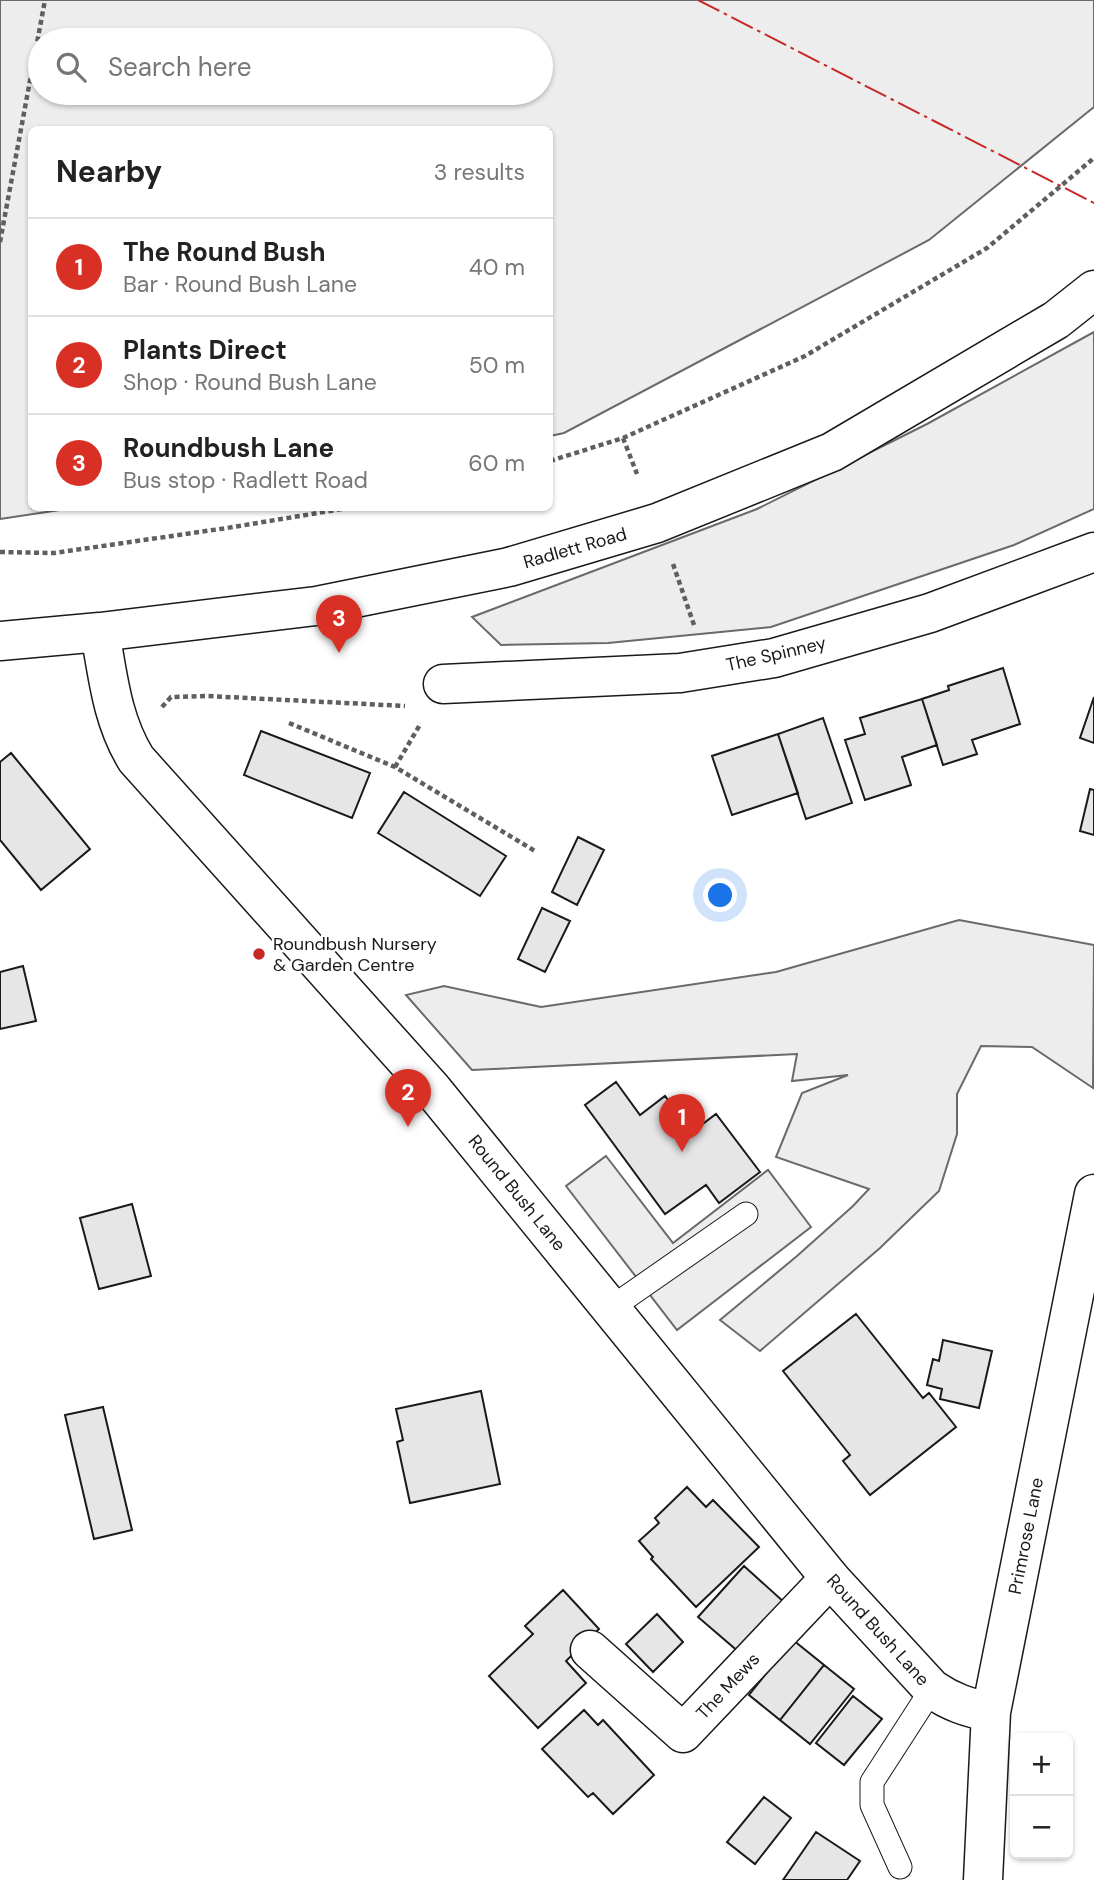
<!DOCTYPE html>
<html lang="en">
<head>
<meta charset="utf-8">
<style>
  body { margin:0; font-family:"DM Sans",sans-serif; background:#f6f6f6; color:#222 }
  .controls { position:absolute; right:21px; bottom:21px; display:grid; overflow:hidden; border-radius:10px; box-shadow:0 2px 5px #0004 }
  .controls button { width:63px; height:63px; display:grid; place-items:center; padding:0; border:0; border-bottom:2px solid #e0e0e0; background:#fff; color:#222; font:35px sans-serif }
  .you { position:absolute; left:721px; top:896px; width:24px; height:24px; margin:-18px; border:5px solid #fff; border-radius:50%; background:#1a73e8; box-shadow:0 0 0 10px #1a73e833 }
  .badge { display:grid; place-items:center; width:46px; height:46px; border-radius:50%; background:#d93025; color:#fff; font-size:23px; font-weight:700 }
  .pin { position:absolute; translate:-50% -58px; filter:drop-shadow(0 2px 4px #0008) }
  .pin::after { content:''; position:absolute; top:37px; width:24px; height:21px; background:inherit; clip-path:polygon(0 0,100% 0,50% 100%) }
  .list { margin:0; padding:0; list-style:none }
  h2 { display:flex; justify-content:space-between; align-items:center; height:91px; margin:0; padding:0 28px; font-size:30px }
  h2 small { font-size:23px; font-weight:400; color:#767676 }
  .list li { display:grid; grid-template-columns:46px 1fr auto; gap:21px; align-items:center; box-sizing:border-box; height:98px; padding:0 28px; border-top:2px solid #e0e0e0 }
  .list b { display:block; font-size:26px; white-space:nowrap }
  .list p { margin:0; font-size:23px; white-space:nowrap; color:#767676 }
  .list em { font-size:23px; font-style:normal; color:#767676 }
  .icon { flex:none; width:38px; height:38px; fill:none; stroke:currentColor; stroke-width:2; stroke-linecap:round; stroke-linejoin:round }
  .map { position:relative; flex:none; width:1094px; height:1880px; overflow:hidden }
  .search { position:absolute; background:#fff; box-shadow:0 2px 5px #0004; left:28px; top:28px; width:525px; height:77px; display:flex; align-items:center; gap:18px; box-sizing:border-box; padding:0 24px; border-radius:38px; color:#767676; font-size:26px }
  .panel { position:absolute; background:#fff; box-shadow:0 2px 5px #0004; left:28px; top:126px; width:525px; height:385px; border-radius:10px }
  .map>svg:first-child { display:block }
  .built { fill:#ededed; stroke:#6a6a6a; stroke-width:2; fill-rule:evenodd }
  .building { fill:#e6e6e6; stroke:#1a1a1a; stroke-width:2 }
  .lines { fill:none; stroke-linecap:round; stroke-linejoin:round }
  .lane-casing { stroke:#1a1a1a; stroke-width:25 }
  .street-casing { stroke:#1a1a1a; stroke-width:41 }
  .secondary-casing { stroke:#1a1a1a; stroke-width:41 }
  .path { stroke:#5f5f5f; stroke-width:4.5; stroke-dasharray:5 3.5; stroke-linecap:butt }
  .lane { stroke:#fff; stroke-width:23 }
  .street { stroke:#fff; stroke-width:38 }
  .secondary { stroke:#fff; stroke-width:38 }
  .power { stroke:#c62828; stroke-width:2; stroke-dasharray:24 5 3.5 5; stroke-linecap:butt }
  .poi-dot { fill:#c62828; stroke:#fff; stroke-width:2.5 }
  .labels { text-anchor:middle; stroke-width:5; stroke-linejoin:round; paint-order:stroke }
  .street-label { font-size:18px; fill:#1a1a1a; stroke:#fff }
  .poi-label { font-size:18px; fill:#1a1a1a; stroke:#fff; text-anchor:start }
</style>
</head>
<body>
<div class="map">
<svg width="1094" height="1880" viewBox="0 0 1094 1880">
  <rect width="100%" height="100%" fill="#fff"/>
  <!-- built -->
  <path class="built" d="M0,0H1094V107L929,240L564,433L550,436V130H32V508H73L0,519ZM541,40V93H40V40Z
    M1094,332V509L1014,545L771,627L608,643L501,645L472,617L757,509L927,424Z
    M959,920L1094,945L1093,1088L1032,1047L981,1046L957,1094V1134L939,1191L880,1248L760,1351L720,1320L797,1256L853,1206L869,1189L776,1157L802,1093L848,1075L792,1081L797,1054L472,1070L406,995L444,986L541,1007L776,972Z
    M606,1156L673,1243L768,1170L811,1227L677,1330L566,1186Z"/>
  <!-- building -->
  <path class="building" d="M1003,668L1020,724L972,740L977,754L943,765L922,699L949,690L948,686Z
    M1094,697V743L1080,738Z
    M922,699L937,745L902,757L911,785L865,800L845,740L865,734L860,718Z
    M823,718L852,803L806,819L778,734Z
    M261,731L370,773L352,818L244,775Z
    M778,734L798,793L732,815L712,756Z
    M11,753L90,849L41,890L0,840V762Z
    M1090,789L1094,790V835L1080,831Z
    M404,792L506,856L480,896L378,833Z
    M578,837L604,850L577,905L552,892Z
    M542,908L570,921L545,972L518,959Z
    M23,966L36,1021L0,1029V972Z
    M616,1082L640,1115L665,1096L692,1132L716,1114L760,1172L719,1203L706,1185L665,1214L585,1105Z
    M132,1204L151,1276L99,1289L80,1218Z
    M856,1314L923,1398L929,1393L956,1427L870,1495L843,1461L850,1455L783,1371Z
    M943,1340L992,1351L979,1408L940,1399L942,1389L927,1385L933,1359L939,1361Z
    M481,1391L500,1484L410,1503L397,1442L403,1440L396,1409Z
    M103,1407L132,1530L94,1539L65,1415Z
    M687,1487L706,1507L713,1500L759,1547L696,1607L651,1559L653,1557L639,1541L659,1523L655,1518Z
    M744,1566L785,1603L740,1653L698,1617Z
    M563,1590L599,1629L566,1661L586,1683L538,1728L489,1676L533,1634L525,1626Z
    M657,1614L683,1642L653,1672L626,1644Z
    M793,1640L824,1665L780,1720L749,1695Z
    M824,1665L854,1689L810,1744L780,1720Z
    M853,1696L882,1719L844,1765L816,1743Z
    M584,1710L598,1725L603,1720L654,1775L613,1814L593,1793L588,1797L542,1749Z
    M764,1797L791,1818L755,1864L727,1842Z
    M816,1832L860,1861L847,1880H783Z"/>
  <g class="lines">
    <defs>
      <path id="lane" d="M611,1308L746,1214
        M900,1867L872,1805V1782L932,1689"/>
      <path id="street" d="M443,684L680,673L774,658L930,613L1094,552
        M590,1650L683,1733L830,1578"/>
      <path id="secondary" d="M100,632C108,677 112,720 136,759L432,1089L830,1578L932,1689C951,1702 968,1708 991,1712
        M0,641L100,632L316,606L509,567L657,523L832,452L1056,320L1094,290
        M983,1880L991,1712L1094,1194"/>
    </defs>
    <!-- lane casing -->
    <use href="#lane" class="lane-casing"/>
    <!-- street casing -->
    <use href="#street" class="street-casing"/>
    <!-- secondary casing -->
    <use href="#secondary" class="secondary-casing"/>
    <!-- path -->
    <path class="path" d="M0,242L45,0
      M623,438L637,474
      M550,461L623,438L805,356L987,248L1094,158
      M0,552L54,553L227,528L348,508
      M673,564L694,625
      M162,707L171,697L207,696L405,706
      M289,723L395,767L535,851
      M395,767L421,723"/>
    <!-- lane -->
    <use href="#lane" class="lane"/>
    <!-- street -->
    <use href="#street" class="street"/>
    <!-- secondary -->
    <use href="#secondary" class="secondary"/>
    <!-- power -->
    <path class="power" d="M698,0L1094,203"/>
  </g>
  <!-- markers -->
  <circle class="poi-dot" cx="259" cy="954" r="7"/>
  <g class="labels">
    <!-- street labels -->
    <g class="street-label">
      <text transform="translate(575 548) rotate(-16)" y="6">Radlett Road</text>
      <text transform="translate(776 654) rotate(-13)" y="6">The Spinney</text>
      <text transform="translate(517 1193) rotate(51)" y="6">Round Bush Lane</text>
      <text transform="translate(1026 1536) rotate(-79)" y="6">Primrose Lane</text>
      <text transform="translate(878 1630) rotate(48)" y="6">Round Bush Lane</text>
      <text transform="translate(728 1686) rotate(-47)" y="6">The Mews</text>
    </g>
    <!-- poi labels -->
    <g class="poi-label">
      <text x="273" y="950">Roundbush Nursery<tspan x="273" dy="21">&amp; Garden Centre</tspan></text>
    </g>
  </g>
</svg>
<div class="controls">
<button>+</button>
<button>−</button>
</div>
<div class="you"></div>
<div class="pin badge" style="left:682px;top:1152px">1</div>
<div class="pin badge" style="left:408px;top:1127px">2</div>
<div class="pin badge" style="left:339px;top:653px">3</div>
<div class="search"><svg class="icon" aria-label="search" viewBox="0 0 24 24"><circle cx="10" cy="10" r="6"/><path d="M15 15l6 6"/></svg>Search here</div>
<section class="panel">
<h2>Nearby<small>3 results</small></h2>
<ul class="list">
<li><span class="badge">1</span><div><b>The Round Bush</b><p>Bar · Round Bush Lane</p></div><em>40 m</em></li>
<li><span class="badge">2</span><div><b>Plants Direct</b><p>Shop · Round Bush Lane</p></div><em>50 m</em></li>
<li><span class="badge">3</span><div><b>Roundbush Lane</b><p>Bus stop · Radlett Road</p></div><em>60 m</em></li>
</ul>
</section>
</div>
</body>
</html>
